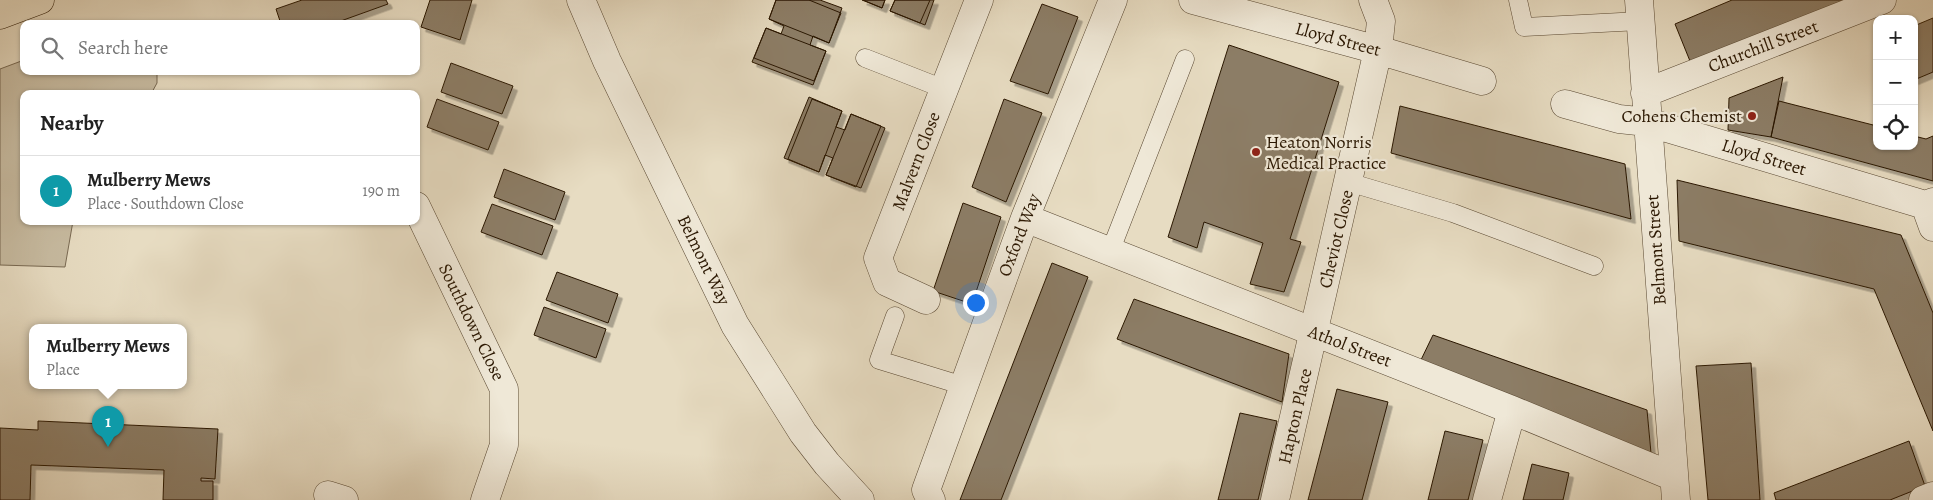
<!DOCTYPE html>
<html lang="en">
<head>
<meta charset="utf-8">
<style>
  body { margin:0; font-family:Alegreya,serif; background:#f2f2f2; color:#222 }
  .controls { position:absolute; right:15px; top:15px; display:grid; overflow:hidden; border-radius:10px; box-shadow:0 1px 4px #0004 }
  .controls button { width:45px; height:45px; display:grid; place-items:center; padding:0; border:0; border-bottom:1px solid #e0e0e0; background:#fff; color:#222; font:25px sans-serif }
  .you { position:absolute; left:975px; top:302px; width:18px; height:18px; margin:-12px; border:4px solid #fff; border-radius:50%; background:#1a73e8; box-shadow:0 0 0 8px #1a73e833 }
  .badge { display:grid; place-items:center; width:32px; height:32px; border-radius:50%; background:#8f2418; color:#fff; font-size:16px; font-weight:700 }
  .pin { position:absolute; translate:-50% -41px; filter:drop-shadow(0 1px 2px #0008) }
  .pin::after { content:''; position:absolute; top:26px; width:18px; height:15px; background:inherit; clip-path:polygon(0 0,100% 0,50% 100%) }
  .popup { position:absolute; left:29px; top:324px; width:158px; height:65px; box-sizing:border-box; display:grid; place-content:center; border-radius:10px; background:#fff; filter:drop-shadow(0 1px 4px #0005); font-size:16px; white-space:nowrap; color:#767676 }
  .popup b { font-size:19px; color:#222 }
  .popup::after { content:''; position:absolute; left:50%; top:100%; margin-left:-10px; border:10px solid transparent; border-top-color:#fff }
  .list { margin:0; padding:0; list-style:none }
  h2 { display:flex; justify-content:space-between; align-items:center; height:65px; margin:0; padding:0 20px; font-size:21px }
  h2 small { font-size:16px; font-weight:400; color:#767676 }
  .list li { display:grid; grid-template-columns:32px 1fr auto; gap:15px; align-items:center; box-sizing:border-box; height:70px; padding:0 20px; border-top:1px solid #e0e0e0 }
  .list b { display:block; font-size:19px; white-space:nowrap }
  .list p { margin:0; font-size:16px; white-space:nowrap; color:#767676 }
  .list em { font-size:16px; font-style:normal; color:#767676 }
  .icon { flex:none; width:28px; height:28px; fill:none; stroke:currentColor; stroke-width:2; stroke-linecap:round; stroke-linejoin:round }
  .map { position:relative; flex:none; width:1933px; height:500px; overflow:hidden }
  .search { position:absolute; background:#fff; box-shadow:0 1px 4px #0004; left:20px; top:20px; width:400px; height:55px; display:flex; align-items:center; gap:12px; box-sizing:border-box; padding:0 18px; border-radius:10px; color:#767676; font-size:19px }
  .panel { position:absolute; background:#fff; box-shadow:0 1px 4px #0004; left:20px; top:90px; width:400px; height:135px; border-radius:10px }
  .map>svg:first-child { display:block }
  .green { fill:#c7bba1; stroke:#786952 }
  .building { fill:#8c7d66; stroke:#2a1702; filter:url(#shadow) }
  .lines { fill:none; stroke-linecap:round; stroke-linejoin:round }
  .service-casing { stroke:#594832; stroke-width:19 }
  .minor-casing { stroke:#594832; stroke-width:29 }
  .tertiary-casing { stroke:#594832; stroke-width:29 }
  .trunk-casing { stroke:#2a1702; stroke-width:29 }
  .service { stroke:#efe8d7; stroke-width:18 }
  .minor { stroke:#efe8d7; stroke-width:28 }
  .tertiary { stroke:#efe8d7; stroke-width:28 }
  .trunk { stroke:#e7dcc2; stroke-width:28 }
  .poi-dot { fill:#8f2418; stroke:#efe8d7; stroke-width:2 }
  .labels { text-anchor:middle; stroke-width:4.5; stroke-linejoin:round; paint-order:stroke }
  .street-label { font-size:18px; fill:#2a1702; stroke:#efe8d7 }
  .poi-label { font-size:18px; fill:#2a1702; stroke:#efe8d7; text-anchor:end }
</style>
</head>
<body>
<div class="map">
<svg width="1933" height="500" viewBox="0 0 1933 500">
  <defs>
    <filter id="shadow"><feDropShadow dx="4.5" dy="4.5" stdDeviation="0" flood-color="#0004"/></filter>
  </defs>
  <rect width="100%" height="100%" fill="#e7dcc2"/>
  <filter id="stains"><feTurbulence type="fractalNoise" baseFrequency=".004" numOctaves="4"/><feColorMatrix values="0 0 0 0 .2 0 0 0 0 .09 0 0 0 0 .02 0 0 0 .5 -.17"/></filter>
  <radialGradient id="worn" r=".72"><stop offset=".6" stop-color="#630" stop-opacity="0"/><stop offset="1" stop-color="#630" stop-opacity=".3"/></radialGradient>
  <!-- green -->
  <path class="green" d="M24,60V71H157V83L151,94H24V221H73L65,267L0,265V69Z"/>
  <!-- building -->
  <path class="building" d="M302,0H386L388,4L338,22L339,24H281L276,9Z
    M430,0H472L460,40L421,27Z
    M776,0H809L841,13L829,43L769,19Z
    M776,0H820L842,8L829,43L813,36L810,45L826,51L813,85L752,62L766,28L781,34L784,26L769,19Z
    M862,0H885L882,8Z
    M863,0H885L882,8Z
    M895,0H930L920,23L890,11Z
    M895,0H934L925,25L890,11Z
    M1732,0H1853L1692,66L1675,24Z
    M1042,4L1078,17L1048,94L1010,81Z
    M1933,18V72L1914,80V26Z
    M766,28L826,51L814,81L754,58Z
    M1229,45L1339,82L1290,239L1301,242L1284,292L1250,284L1263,243L1204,222L1197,248L1168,237Z
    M451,63L513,86L502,114L441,92Z
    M1783,77L1771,137L1728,130L1729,98Z
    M809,97L842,111L836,127L845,130L851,114L885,128L861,188L826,175L833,158L825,155L819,172L784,158Z
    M437,99L499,122L488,150L427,127Z
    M812,99L842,111L819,172L788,159Z
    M1004,99L1042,113L1006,202L972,187Z
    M1779,101L1877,126V146H1914V136L1926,139L1933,136V181L1771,137Z
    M1400,106L1625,164L1631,219L1391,153Z
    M851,114L881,126L856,187L826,175Z
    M504,169L565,192L555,220L494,197Z
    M1677,180L1901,235L1933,313V431L1874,289L1679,241Z
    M963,203L1001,217L972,304L933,291Z
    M492,204L553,226L542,255L481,232Z
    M1052,263L1088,277L1001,500H960Z
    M557,272L618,294L608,323L546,300Z
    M1134,299L1289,354L1282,402L1117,339Z
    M544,307L606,329L596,358L534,335Z
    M1433,335L1647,410L1651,453L1419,364Z
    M1751,363L1760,500H1708L1696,366Z
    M1337,389L1388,402L1362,500H1308Z
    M1240,413L1277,421L1258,500H1218Z
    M38,421L218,429L215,479L201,478V481H213V500H163L164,470L31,465L30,500H0V428L38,430Z
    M1445,431L1483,440L1468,500H1428Z
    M1909,441L1925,486L1890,500H1776L1774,493Z
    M1532,464L1569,473L1563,500H1523Z"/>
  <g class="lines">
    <defs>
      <path id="service" d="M1518,0L1524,27L1640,21
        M865,58L944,89
        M1348,182L1453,213L1594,266
        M1110,252L1185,59
        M895,316L879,360L964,386"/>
      <path id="minor" d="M1193,0L1378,50L1482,81
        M1639,0L1676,500
        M1645,93L1882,0
        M1565,104L1619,119L1647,122L1925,205L1933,202
        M1925,205L1933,227
        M416,206L504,389V445L485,500
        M1025,218L1512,410L1674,477
        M926,300L887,282L878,258L979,0
        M328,495L344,500
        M931,500L926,490L1025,218L1113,0
        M1275,500L1378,50L1381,21L1373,0
        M1487,500L1512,410
        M1923,500L1933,496"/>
      <path id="tertiary" d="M581,0L607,61L735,325L803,433L827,464L860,500"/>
      <path id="trunk" d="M0,15L40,0"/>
    </defs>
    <!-- service casing -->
    <use href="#service" class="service-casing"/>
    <!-- minor casing -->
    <use href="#minor" class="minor-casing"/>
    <!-- tertiary casing -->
    <use href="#tertiary" class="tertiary-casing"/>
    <!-- trunk casing -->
    <use href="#trunk" class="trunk-casing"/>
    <!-- service -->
    <use href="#service" class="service"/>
    <!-- minor -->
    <use href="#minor" class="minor"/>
    <!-- tertiary -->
    <use href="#tertiary" class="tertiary"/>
    <!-- trunk -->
    <use href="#trunk" class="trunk"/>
  </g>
  <!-- markers -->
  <g class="poi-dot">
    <circle cx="1752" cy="116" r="5"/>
    <circle cx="1256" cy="152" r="5"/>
  </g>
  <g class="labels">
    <!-- street labels -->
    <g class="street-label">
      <text transform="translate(1338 39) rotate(15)" y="6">Lloyd Street</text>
      <text transform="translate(1763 46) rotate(-21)" y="6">Churchill Street</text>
      <text transform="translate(1764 157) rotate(17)" y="6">Lloyd Street</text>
      <text transform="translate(916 161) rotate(-69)" y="6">Malvern Close</text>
      <text transform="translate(1019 235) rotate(-69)" y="6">Oxford Way</text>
      <text transform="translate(1336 239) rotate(-77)" y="6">Cheviot Close</text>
      <text transform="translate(1656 250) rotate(-94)" y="6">Belmont Street</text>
      <text transform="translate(704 260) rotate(64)" y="6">Belmont Way</text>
      <text transform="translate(472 322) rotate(64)" y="6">Southdown Close</text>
      <text transform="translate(1350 346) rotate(21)" y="6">Athol Street</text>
      <text transform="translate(1295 416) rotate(-77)" y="6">Hapton Place</text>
    </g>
    <!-- poi labels -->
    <g class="poi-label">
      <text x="1742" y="122">Cohens Chemist</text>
      <text x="1266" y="148" text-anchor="start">Heaton Norris<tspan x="1266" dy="21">Medical Practice</tspan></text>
    </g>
  </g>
  <rect width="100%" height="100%" filter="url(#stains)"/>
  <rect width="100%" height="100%" fill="url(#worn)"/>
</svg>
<div class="controls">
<button>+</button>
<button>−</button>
<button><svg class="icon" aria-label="locate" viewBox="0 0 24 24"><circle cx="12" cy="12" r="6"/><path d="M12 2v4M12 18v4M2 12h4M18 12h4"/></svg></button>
</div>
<div class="you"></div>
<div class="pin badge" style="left:108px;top:447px;background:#0f9aa8">1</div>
<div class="popup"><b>Mulberry Mews</b>Place</div>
<div class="search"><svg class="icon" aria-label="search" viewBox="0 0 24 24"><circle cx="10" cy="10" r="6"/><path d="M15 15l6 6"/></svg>Search here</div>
<section class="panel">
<h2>Nearby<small></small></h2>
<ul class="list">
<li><span class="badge" style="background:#0f9aa8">1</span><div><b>Mulberry Mews</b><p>Place · Southdown Close</p></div><em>190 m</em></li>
</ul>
</section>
</div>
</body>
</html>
